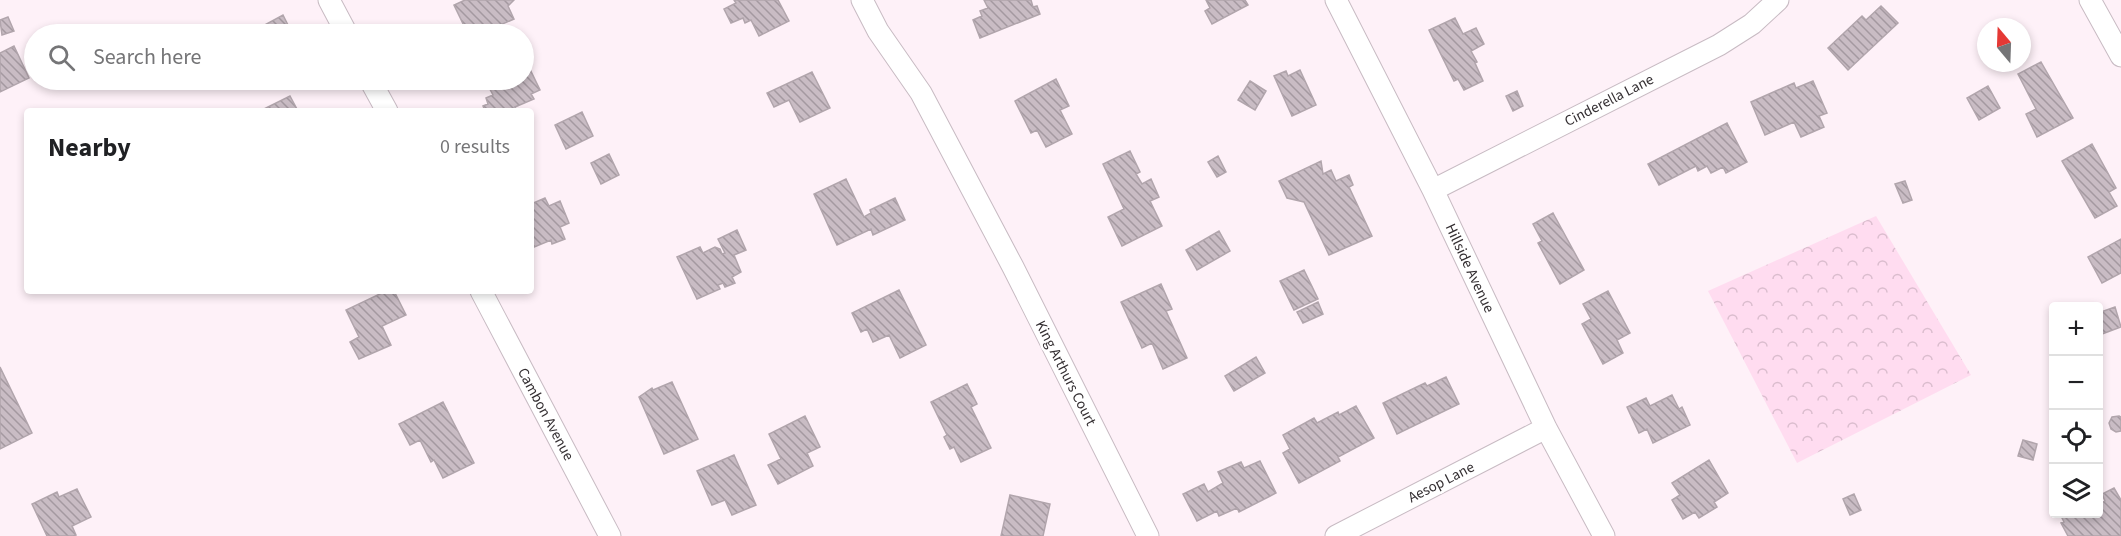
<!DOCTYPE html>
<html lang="en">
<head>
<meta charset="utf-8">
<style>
  body { margin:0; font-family:"Source Sans 3",sans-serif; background:#f6f6f6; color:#202124 }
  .controls { position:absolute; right:18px; bottom:18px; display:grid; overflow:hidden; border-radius:6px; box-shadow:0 3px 9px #0003 }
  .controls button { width:54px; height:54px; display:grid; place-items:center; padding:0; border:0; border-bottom:2px solid #e0e0e0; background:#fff; color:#202124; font:30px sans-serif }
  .compass { position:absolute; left:1977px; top:18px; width:54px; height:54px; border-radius:50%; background:#fff; box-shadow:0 3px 9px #0003; rotate:341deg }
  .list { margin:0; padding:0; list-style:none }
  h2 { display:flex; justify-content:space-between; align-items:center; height:78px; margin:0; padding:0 24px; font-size:26px }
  h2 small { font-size:20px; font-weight:400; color:#757577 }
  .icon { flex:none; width:33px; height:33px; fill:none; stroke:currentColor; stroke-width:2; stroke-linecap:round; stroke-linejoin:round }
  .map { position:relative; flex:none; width:2121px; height:536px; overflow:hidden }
  .search { position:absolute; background:#fff; box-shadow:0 3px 9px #0003; left:24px; top:24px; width:510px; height:66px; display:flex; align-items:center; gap:15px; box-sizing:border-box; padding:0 21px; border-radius:33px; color:#757577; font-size:22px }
  .panel { position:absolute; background:#fff; box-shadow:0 3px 9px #0003; left:24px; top:108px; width:510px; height:186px; border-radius:6px }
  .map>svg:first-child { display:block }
  .forest { fill:url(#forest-crowns) }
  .building { fill:url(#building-back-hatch); stroke:#b1a5ac; stroke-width:1.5 }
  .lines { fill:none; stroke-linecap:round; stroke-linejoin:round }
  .street-casing { stroke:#c8bbc3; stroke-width:23 }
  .street { stroke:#fff; stroke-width:21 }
  .labels { text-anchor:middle; stroke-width:5; stroke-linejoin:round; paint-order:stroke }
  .street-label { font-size:15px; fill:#342f32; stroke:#fff }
</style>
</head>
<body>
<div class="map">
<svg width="2121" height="536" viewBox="0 0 2121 536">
  <defs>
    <pattern id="forest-crowns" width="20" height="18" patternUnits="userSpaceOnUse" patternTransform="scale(1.5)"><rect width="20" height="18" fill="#ffdcf0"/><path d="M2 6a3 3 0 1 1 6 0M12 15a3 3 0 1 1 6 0" fill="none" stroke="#dbbdce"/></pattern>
    <pattern id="building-back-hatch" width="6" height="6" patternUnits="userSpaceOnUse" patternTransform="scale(1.5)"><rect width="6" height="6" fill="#c9bcc4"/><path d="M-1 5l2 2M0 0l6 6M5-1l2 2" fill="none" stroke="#a499a0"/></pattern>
  </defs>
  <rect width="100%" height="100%" fill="#fef1f8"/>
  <!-- forest -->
  <path class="forest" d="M1876,216L1971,375L1797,463L1708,291Z"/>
  <!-- building -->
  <path class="building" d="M465,0H514L508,6L514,19L479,34H468L454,5Z
    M734,0H778L789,21L759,36L751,20L745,23L743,18L731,23L724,9L736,3Z
    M984,0H1031L1033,7L1037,6L1040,14L980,38L973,20L982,16L980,11L988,8Z
    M1206,0H1245L1248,5L1212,24L1205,11L1210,8Z
    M1881,6L1898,23L1848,70L1828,48L1862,16L1866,20Z
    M283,15L291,31L288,32L289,34H262L259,28Z
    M8,17L14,31L2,35L0,20Z
    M1455,18L1463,34L1476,28L1484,44L1471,51L1477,62L1475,63L1483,81L1464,90L1458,79L1454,81L1429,30Z
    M14,46L29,78L0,92V53Z
    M524,59H525L540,90L531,94L534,99L515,107L517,111H485L483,106L488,104L486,98L493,95L485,80H524Z
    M2041,62L2073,118L2037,137L2026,114L2036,109L2018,74Z
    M1300,70L1316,105L1292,116L1274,76L1286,71L1288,76Z
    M812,72L830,108L800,122L789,100L774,107L767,93Z
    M1056,79L1069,106L1060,110L1072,134L1046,147L1037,130L1031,133L1015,101Z
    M1250,81L1266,91L1255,110L1238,100Z
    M1813,81L1827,113L1819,116L1824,127L1801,137L1794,122L1765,135L1751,102L1794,83L1796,88Z
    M1988,86L2000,108L1979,120L1967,98Z
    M1517,91L1523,106L1513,111L1506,96Z
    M290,96L298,111H260Z
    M582,112L593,136L566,149L555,125Z
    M1727,123L1747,162L1726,173L1723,167L1711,173L1707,166L1698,171L1696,166L1659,185L1648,164Z
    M2092,144L2116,188L2109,192L2117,206L2095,218L2062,161Z
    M1130,151L1140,172L1136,174L1142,184L1151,179L1159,197L1150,201L1162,226L1122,246L1108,217L1124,209L1103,164Z
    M609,154L619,175L601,184L591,163Z
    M1218,156L1226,172L1217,177L1208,162Z
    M1321,161L1323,174L1331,170L1336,181L1349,175L1353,185L1349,187L1372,236L1329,255L1304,202L1287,198L1279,181Z
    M846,179L864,217L871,213L870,210L895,198L905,220L873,235L871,229L837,245L814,194Z
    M1905,181L1912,200L1903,203L1895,184Z
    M545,198L549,206L560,201L569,223L560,227L565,239L552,244L551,240L532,248L531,204Z
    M1553,213L1584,270L1560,284L1538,243L1542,241L1533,224Z
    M737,230L746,250L734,255L741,272L732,277L735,283L725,287L723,283L718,285L720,289L697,299L677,257L700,247L703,253L715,247L720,249L722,254L725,253L718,239Z
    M1219,231L1230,251L1197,270L1186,250Z
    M2121,239V273L2102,283L2088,257Z
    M1304,270L1318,299L1294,310L1280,281Z
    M1161,284L1172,309L1166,311L1187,358L1163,369L1152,343L1142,348L1121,302Z
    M899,290L926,345L900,358L889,335L873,342L867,329L861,332L852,313Z
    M386,291H394L406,315L382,326L391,345L359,359L350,342L359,337L346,310Z
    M1608,291L1630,333L1617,340L1623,353L1603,364L1582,324L1591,319L1583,304Z
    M1318,302L1323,314L1303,323L1297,312Z
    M2115,307L2121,327L2102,334L2098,325V313Z
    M1256,357L1265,373L1234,391L1225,376Z
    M0,367L32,433L0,449Z
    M1446,377L1459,404L1397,434L1383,403L1425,383L1427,386Z
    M672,382L698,439L664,454L639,397L652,388L653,390Z
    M967,384L977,404L971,407L991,448L961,462L954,447L950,449L944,437L947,435L931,402Z
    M1672,395L1679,409L1682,407L1690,425L1653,443L1647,429L1639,433L1627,407L1646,398L1650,406Z
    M443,402L474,463L443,478L434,460L431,462L420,440L410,445L399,424Z
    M1356,406L1374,438L1338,457L1340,461L1299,483L1283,453L1290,449L1283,435L1314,418L1317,423L1338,412L1339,415Z
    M805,416L820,447L807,453L813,466L778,484L768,465L781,459L769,434Z
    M2119,416L2121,417V431L2116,432L2111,429L2109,423L2112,417Z
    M2023,440L2037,444L2033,460L2018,456Z
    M734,455L756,505L732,515L725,500L712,505L697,471Z
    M1709,460L1728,493L1714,502L1717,507L1699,518L1695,512L1683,519L1672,500L1680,495L1672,483Z
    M1260,461L1276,493L1239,512L1237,508L1219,516L1217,511L1197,521L1183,494L1204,484L1208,492L1223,483L1218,472L1241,462L1244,468Z
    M2114,488L2121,500V536H2068L2061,523L2064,522L2060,514H2098V502L2099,504L2105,501L2102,494Z
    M77,489L91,517L72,526L76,535L73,536H47L32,504L57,492L59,497Z
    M1854,494L1861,510L1850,515L1843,499Z
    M1010,495L1050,504L1043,536H1001Z"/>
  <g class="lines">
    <defs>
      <path id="street" d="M329,0L347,34
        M862,0L878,31L921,93L1013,267L1148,536
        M1336,0L1433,190L1546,428L1604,536
        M2090,0L2121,56
        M370,80L387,111
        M1433,190L1719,45L1752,24L1778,0
        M481,291L610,536
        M1336,536L1546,428"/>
    </defs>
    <!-- street casing -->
    <use href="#street" class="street-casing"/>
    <!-- street -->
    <use href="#street" class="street"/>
  </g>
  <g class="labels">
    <!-- street labels -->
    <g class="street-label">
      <text transform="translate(1609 100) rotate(-27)" y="5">Cinderella Lane</text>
      <text transform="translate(1470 268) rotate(65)" y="5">Hillside Avenue</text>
      <text transform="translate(1066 373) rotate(63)" y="5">King Arthurs Court</text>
      <text transform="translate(546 414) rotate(62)" y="5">Cambon Avenue</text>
      <text transform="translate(1441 482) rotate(-27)" y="5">Aesop Lane</text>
    </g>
  </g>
</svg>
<div class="controls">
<button>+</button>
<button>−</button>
<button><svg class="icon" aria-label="locate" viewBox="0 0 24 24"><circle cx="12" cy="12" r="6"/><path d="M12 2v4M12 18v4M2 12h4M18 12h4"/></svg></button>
<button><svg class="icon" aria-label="layers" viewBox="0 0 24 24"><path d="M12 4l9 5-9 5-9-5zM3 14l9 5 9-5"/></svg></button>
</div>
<svg class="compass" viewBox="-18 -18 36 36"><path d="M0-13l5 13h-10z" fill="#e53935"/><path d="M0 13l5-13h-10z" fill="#757577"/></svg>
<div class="search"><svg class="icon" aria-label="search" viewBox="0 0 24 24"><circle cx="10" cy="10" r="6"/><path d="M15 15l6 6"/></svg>Search here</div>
<section class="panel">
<h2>Nearby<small>0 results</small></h2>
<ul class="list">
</ul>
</section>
</div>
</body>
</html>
